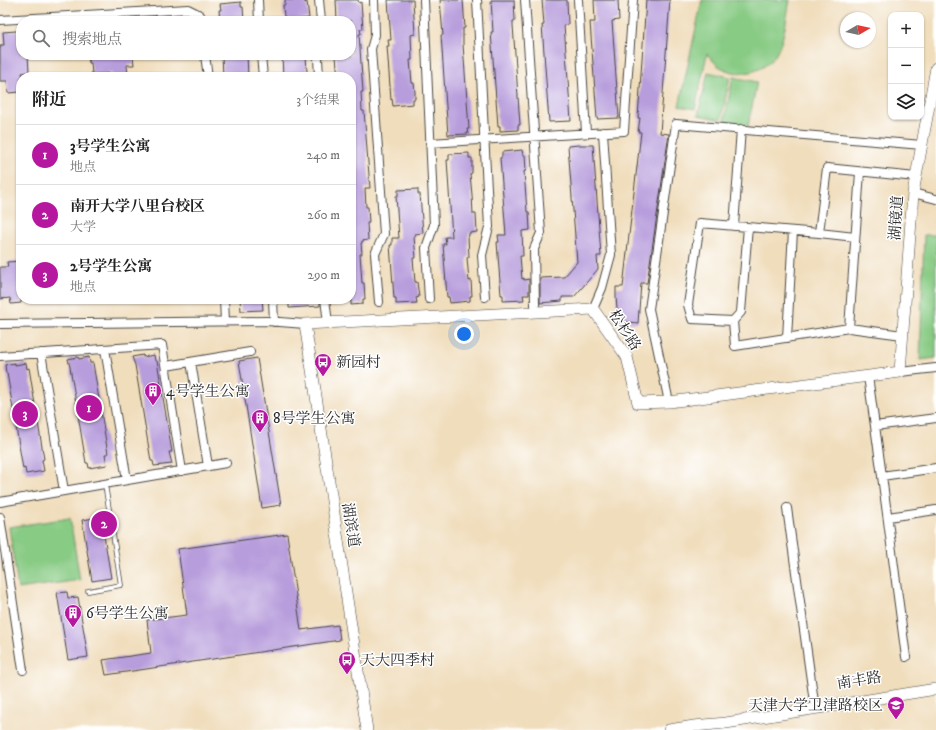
<!DOCTYPE html>
<html lang="zh">
<head>
<meta charset="utf-8">
<style>
  body { margin:0; font-family:"IM FELL DW Pica","Noto Serif SC",serif; background:#f6f6f6; color:#222 }
  .controls { position:absolute; right:12px; top:12px; display:grid; overflow:hidden; border-radius:8px; box-shadow:0 1px 3px #0004 }
  .controls button { width:36px; height:36px; display:grid; place-items:center; padding:0; border:0; border-bottom:1px solid #e0e0e0; background:#fff; color:#222; font:20px sans-serif }
  .compass { position:absolute; left:840px; top:12px; width:36px; height:36px; border-radius:50%; background:#fff; box-shadow:0 1px 3px #0004; rotate:81deg }
  .you { position:absolute; left:464px; top:334px; width:14px; height:14px; margin:-10px; border:3px solid #fff; border-radius:50%; background:#1a73e8; box-shadow:0 0 0 6px #1a73e833 }
  .badge { display:grid; place-items:center; width:26px; height:26px; border-radius:50%; background:#b5179e; color:#fff; font-size:13px; font-weight:700 }
  .pin { position:absolute; translate:-50% -50%; border:2px solid #fff; box-shadow:0 1px 4px #0006 }
  .list { margin:0; padding:0; list-style:none }
  h2 { display:flex; justify-content:space-between; align-items:center; height:52px; margin:0; padding:0 16px; font-size:17px }
  h2 small { font-size:13px; font-weight:400; color:#767676 }
  .list li { display:grid; grid-template-columns:26px 1fr auto; gap:12px; align-items:center; box-sizing:border-box; height:60px; padding:0 16px; border-top:1px solid #e0e0e0 }
  .list b { display:block; font-size:15px; white-space:nowrap }
  .list p { margin:0; font-size:13px; white-space:nowrap; color:#767676 }
  .list em { font-size:13px; font-style:normal; color:#767676 }
  .icon { flex:none; width:22px; height:22px; fill:none; stroke:currentColor; stroke-width:2; stroke-linecap:round; stroke-linejoin:round }
  .map { position:relative; flex:none; width:936px; height:730px; overflow:hidden }
  .search { position:absolute; background:#fff; box-shadow:0 1px 3px #0004; left:16px; top:16px; width:340px; height:44px; display:flex; align-items:center; gap:10px; box-sizing:border-box; padding:0 14px; border-radius:16px; color:#767676; font-size:15px }
  .panel { position:absolute; background:#fff; box-shadow:0 1px 3px #0004; left:16px; top:72px; width:340px; height:232px; border-radius:16px }
  .map>svg:first-child { display:block }
  .green { fill:#88cb84; stroke:#5a7b58 }
  .building { fill:#b79ddc }
  .lines { fill:none; stroke-linecap:round; stroke-linejoin:round }
  .lane-casing { stroke:#494641; stroke-width:5.5 }
  .street-casing { stroke:#494641; stroke-width:10 }
  .secondary-casing { stroke:#494641; stroke-width:12 }
  .lane { stroke:#fff; stroke-width:4 }
  .street { stroke:#fff; stroke-width:8 }
  .secondary { stroke:#fff; stroke-width:11 }
  .labels { text-anchor:middle; stroke-width:3; stroke-linejoin:round; paint-order:stroke }
  .street-label { font-size:15px; fill:#2b2b2b; stroke:#fff }
  .poi-label { font-size:15px; fill:#2b2b2b; stroke:#fff; text-anchor:start }
</style>
</head>
<body>
<div class="map">
<svg width="936" height="730" viewBox="0 0 936 730">
  <rect width="100%" height="100%" fill="#fff"/>
  <filter id="ink" filterUnits="userSpaceOnUse"><feTurbulence type="fractalNoise" baseFrequency=".025" numOctaves="2"/><feDisplacementMap in="SourceGraphic" scale="8" xChannelSelector="R" yChannelSelector="G"/><feConvolveMatrix kernelMatrix="1 2 1 2 8 2 1 2 1" color-interpolation-filters="sRGB"/></filter>
  <filter id="wash" filterUnits="userSpaceOnUse"><feTurbulence type="fractalNoise" baseFrequency=".012" numOctaves="4" result="noise"/><feDisplacementMap in="SourceGraphic" scale="16" xChannelSelector="R" yChannelSelector="G"/><feGaussianBlur stdDeviation="0.9" result="paint"/><feColorMatrix in="noise" values="0 0 0 0 0 0 0 0 0 0 0 0 0 0 0 0 0 1.4 0 .05"/><feComposite in="paint" operator="in"/></filter>
  <g filter="url(#wash)">
    <rect width="100%" height="100%" fill="#f0ddbc"/>
    <!-- green -->
    <path class="green" d="M702,0H790C787,14 785,35 779,48C770,71 741,80 720,67C714,63 711,58 707,54L695,109L679,106Z
      M708,72L730,77L721,120L698,115Z
      M733,77L757,82L748,126L724,121Z
      M924,235H936V358L920,360Z
      M70,518L80,580L18,589L9,527Z"/>
    <g id="blocks">
      <!-- building -->
      <path class="building" d="M285,0H305V3L307,2L309,18L300,19L301,21H286V17H284L283,5H285Z
        M336,0H358L359,3L361,2L363,29H360L361,34H359L363,92H361L362,111H364L370,188H365L366,207H368L369,223H367L368,240L362,241V243H361L362,254H360L362,283H364L365,299H363V304L351,305V77H338L336,57V55H351V21H337Z
        M388,0H413L415,34L411,35L412,60H410L412,83H414L415,92V99H413V104L393,106L392,99L391,100L387,46H389L388,40H391Z
        M440,0H463L465,28H463V44L469,129H467L468,134L448,135L441,35H443Z
        M491,0H514L515,21H513V25L520,125H518V130L500,131V126H498L491,32H493Z
        M542,0H567L568,24L564,25L571,121L549,122L542,25H544Z
        M594,0H618L619,20L612,21L619,118L597,119L590,22H595Z
        M646,0H670L660,133L669,134L647,283H641L638,323L618,321L616,297V287H623L641,132H638L640,118H638Z
        M241,2V7H243L244,21H220L219,10H221L220,4Z
        M16,31L19,32L21,55H28L29,72L22,73L23,77H21V92L8,93L7,81H0V49L1,45H4L3,32Z
        M88,55H133L134,65H127L128,77H112V73L92,74L91,63H89Z
        M222,55H247L248,77H223Z
        M282,55H306L307,73H306V77H283Z
        M579,145H593L601,256H597L598,269L574,297H562V301L540,303V278L564,277L577,262L568,146Z
        M522,150L523,155H525L526,171H524L527,212H529L530,230L522,231L523,256H520L522,279L524,278V280L529,279V295H523L524,300L503,301V295H501L497,242H499L498,235H506L500,158L502,157V152Z
        M469,153V158H472V173L470,174L472,195L473,214H476L477,232L469,233V236H468L469,257L467,258L469,281L471,280L472,296H470V301L450,303L449,297H447L443,244H446L445,237H452L447,160H449V154Z
        M418,189V194H420L423,233L415,234V237H414L416,258H413L415,282H417L419,297L416,298L417,303L396,304V298H394L390,245H392V238H399L396,196H398V190Z
        M21,261V303L11,304L10,298L0,299V267H8L7,262Z
        M240,299H262L263,310L241,311Z
        M289,299H320V306L289,308Z
        M143,355V357L154,355L155,361H157L172,452H169L172,464L154,466L153,461H151L135,365L132,357Z
        M78,357L79,359L89,357L90,363H93L108,454H105L107,465L89,468L88,463H86L70,367L68,359Z
        M257,358L281,505L262,508L239,361Z
        M15,363V365L26,363L27,369L29,368L44,459L42,460L44,471L26,474L25,468L23,469L7,373H6L5,365Z
        M101,517L111,578L92,581L82,520Z
        M287,534L301,630L338,625L340,640L106,675L103,660L151,653L147,620L187,615L178,549Z
        M67,592L68,598L78,597L88,657L68,660L57,593Z"/>
    </g>
  </g>
  <g filter="url(#ink)">
    <use href="#blocks" fill-opacity="0" stroke="#494641" stroke-width="1"/>
    <g class="lines">
      <defs>
        <path id="lane" d="M88,591L121,585L105,484"/>
        <path id="street" d="M258,0L259,21
          M319,0L321,21
          M374,0L375,35L371,49L384,234L375,254L379,302
          M424,0L434,225L426,248L429,299
          M477,0L489,227L482,255L485,297
          M525,0L541,233L534,249L535,305
          M578,0L586,133
          M0,20L188,9L200,15L201,21
          M205,55L208,77
          M261,55L263,77
          M319,55L318,58L319,77
          M430,143L624,131L633,0
          M913,193L936,199
          M734,226L741,129
          M819,233L855,237
          M224,299L225,322
          M273,299L274,322
          M325,299L328,323
          M593,309L602,288L611,255L603,132
          M733,321L741,312L748,227
          M0,324L267,321L305,324
          M849,328L860,172
          M903,335L849,328L735,346L733,321L692,319L688,305L700,223L819,233L827,168L916,177
          M787,338L793,231
          M105,349L127,480
          M41,353L64,491
          M0,356L162,345L182,471
          M191,362L208,466
          M166,366L250,352
          M900,372L936,368
          M868,376L882,476L936,468
          M669,402L649,309L676,124L922,145
          M875,426L936,418
          M882,476L906,657
          M0,502L226,463
          M787,508L815,709
          M0,517L23,670
          M888,517L936,510"/>
        <path id="secondary" d="M367,730L305,324L593,309L627,357L638,403L669,402L900,372L913,193L936,68
          M669,730L694,726L726,723L936,689"/>
      </defs>
      <!-- lane casing -->
      <use href="#lane" class="lane-casing"/>
      <!-- street casing -->
      <use href="#street" class="street-casing"/>
      <!-- secondary casing -->
      <use href="#secondary" class="secondary-casing"/>
      <!-- lane -->
      <use href="#lane" class="lane"/>
      <!-- street -->
      <use href="#street" class="street"/>
      <!-- secondary -->
      <use href="#secondary" class="secondary"/>
    </g>
  </g>
  <!-- icons -->
  <defs>
    <symbol id="bus-pin" viewBox="-11 -11 22 30"><path d="M0 17L-7.5 6A9.5 9.5 0 1 1 7.5 6Z" fill="#b5179e" stroke="#fff"/><path d="M-5-6H5V4H4V6H2V4H-2V6H-4V4H-5ZM-3.5-4V0h7V-4ZM-3.5 1.2v1.5H-2V1.2ZM2 1.2v1.5H3.5V1.2Z" fill="#fff"/></symbol>
    <symbol id="building-pin" viewBox="-11 -11 22 30"><path d="M0 17L-7.5 6A9.5 9.5 0 1 1 7.5 6Z" fill="#b5179e" stroke="#fff"/><path d="M-4-6H4V6H1V3H-1V6H-4ZM-2.5-4.3h1.7v1.8h-1.7ZM.8-4.3h1.7v1.8H.8ZM-2.5-1h1.7V.8h-1.7ZM.8-1h1.7V.8H.8Z" fill="#fff"/></symbol>
    <symbol id="university-pin" viewBox="-11 -11 22 30"><path d="M0 17L-7.5 6A9.5 9.5 0 1 1 7.5 6Z" fill="#b5179e" stroke="#fff"/><path d="M0-5L7-2L0 1L-7-2ZM-4 1L0 2.5L4 1V4Q0 6-4 4Z" fill="#fff"/></symbol>
  </defs>
  <g fill-rule="evenodd">
    <use href="#bus-pin" x="313" y="352" width="20" height="27"/>
    <use href="#building-pin" x="143" y="381" width="20" height="27"/>
    <use href="#building-pin" x="250" y="408" width="20" height="27"/>
    <use href="#building-pin" x="63" y="603" width="20" height="27"/>
    <use href="#bus-pin" x="337" y="650" width="20" height="27"/>
    <use href="#university-pin" x="886" y="695" width="20" height="27"/>
  </g>
  <g class="labels">
    <!-- street labels -->
    <g class="street-label">
      <text transform="translate(896 218) rotate(-86)" y="5">湖镜道</text>
      <text transform="translate(625 330) rotate(57)" y="5">松杉路</text>
      <text transform="translate(351 525) rotate(81)" y="5">湖滨道</text>
      <text transform="translate(859 680) rotate(-9)" y="5">南丰路</text>
    </g>
    <!-- poi labels -->
    <g class="poi-label">
      <text x="336" y="367">新园村</text>
      <text x="166" y="396">4号学生公寓</text>
      <text x="273" y="423">8号学生公寓</text>
      <text x="86" y="618">6号学生公寓</text>
      <text x="360" y="665">天大四季村</text>
      <text x="883" y="710" text-anchor="end">天津大学卫津路校区</text>
    </g>
  </g>
</svg>
<div class="controls">
<button>+</button>
<button>−</button>
<button><svg class="icon" aria-label="layers" viewBox="0 0 24 24"><path d="M12 4l9 5-9 5-9-5zM3 14l9 5 9-5"/></svg></button>
</div>
<svg class="compass" viewBox="-18 -18 36 36"><path d="M0-13l5 13h-10z" fill="#e53935"/><path d="M0 13l5-13h-10z" fill="#767676"/></svg>
<div class="you"></div>
<div class="pin badge" style="left:89px;top:408px">1</div>
<div class="pin badge" style="left:104px;top:524px">2</div>
<div class="pin badge" style="left:25px;top:414px">3</div>
<div class="search"><svg class="icon" aria-label="search" viewBox="0 0 24 24"><circle cx="10" cy="10" r="6"/><path d="M15 15l6 6"/></svg>搜索地点</div>
<section class="panel">
<h2>附近<small>3个结果</small></h2>
<ul class="list">
<li><span class="badge">1</span><div><b>3号学生公寓</b><p>地点</p></div><em>240 m</em></li>
<li><span class="badge">2</span><div><b>南开大学八里台校区</b><p>大学</p></div><em>260 m</em></li>
<li><span class="badge">3</span><div><b>2号学生公寓</b><p>地点</p></div><em>290 m</em></li>
</ul>
</section>
</div>
</body>
</html>
